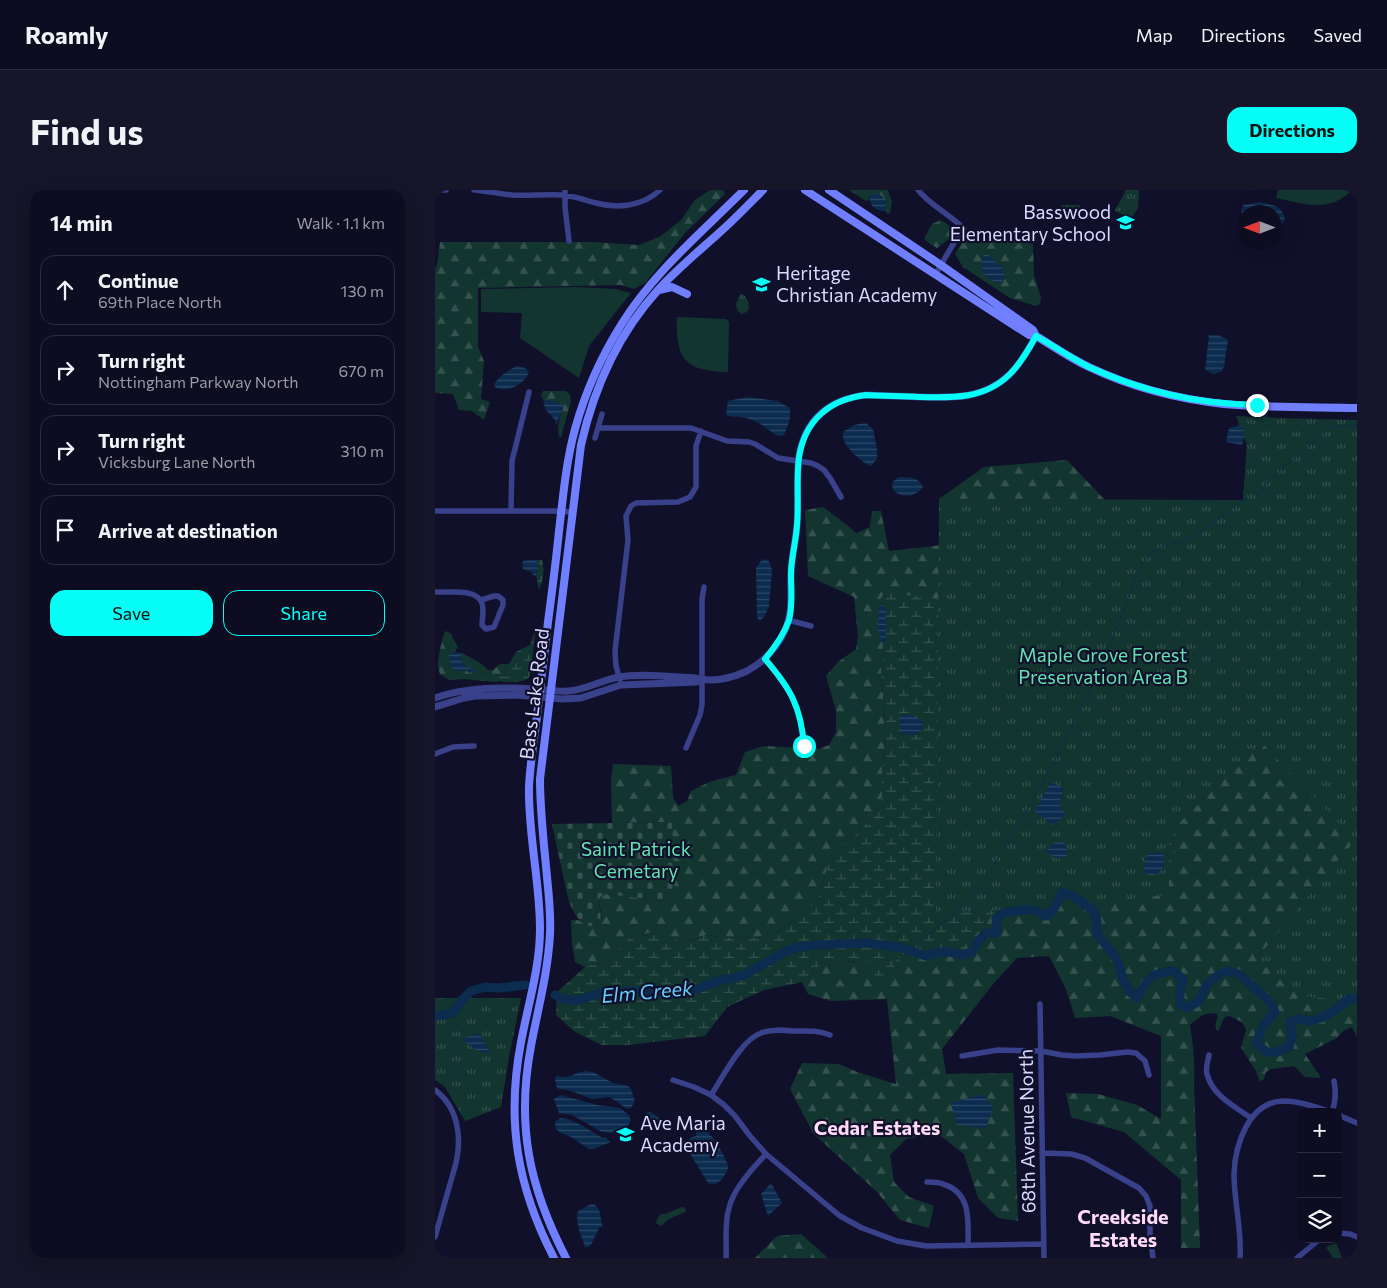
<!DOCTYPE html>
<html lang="en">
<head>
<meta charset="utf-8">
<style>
  body { margin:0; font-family:Commissioner,sans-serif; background:#161529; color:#f1f3f6 }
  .controls { position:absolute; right:15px; bottom:15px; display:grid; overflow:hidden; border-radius:10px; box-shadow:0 5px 20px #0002 }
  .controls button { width:45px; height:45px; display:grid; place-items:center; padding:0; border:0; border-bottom:1px solid #2d2c3e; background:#0d0c20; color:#f1f3f6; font:25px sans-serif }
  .compass { position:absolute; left:802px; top:15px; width:45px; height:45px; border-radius:50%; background:#0d0c20; box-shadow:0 5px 20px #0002; rotate:270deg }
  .stop { position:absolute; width:15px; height:15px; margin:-11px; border:4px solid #05fff7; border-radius:50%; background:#fff }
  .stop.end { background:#05fff7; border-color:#fff; box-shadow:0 1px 5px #0008 }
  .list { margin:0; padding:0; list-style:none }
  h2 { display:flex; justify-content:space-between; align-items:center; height:65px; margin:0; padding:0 20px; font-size:21px }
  h2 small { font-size:16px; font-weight:400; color:#9a9ba5 }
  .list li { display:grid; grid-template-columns:32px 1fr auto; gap:15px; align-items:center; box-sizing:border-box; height:70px; margin:0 10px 10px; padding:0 10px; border:1px solid #2d2c3e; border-radius:15px }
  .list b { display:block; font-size:19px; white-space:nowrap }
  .list p { margin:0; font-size:16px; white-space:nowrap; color:#9a9ba5 }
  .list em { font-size:16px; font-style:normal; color:#9a9ba5 }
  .actions { display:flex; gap:10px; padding:15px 20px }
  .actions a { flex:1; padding:11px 0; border:1px solid #05fff7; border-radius:15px; text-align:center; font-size:18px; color:#05fff7 }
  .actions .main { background:#05fff7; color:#111 }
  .icon { flex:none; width:28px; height:28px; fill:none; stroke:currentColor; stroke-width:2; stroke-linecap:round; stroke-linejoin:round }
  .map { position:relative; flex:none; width:922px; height:1068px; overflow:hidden; border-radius:15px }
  header { display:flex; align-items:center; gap:30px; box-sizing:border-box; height:70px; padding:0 25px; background:#0d0c20; border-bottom:1px solid #2d2c3e }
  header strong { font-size:24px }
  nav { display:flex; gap:28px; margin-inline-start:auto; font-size:18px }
  .intro { display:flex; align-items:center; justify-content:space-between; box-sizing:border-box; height:120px; padding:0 30px }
  h1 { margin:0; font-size:35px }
  .button { padding:12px 22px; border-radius:15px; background:#05fff7; color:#111; font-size:18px; font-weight:700 }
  main { display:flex; gap:30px; padding:0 30px }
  aside { flex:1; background:#0d0c20; border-radius:15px; box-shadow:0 5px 20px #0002 }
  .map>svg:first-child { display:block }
  .grass { fill:#13352f }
  .forest { fill:url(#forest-firs) }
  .wetland { fill:url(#wetland-marsh) }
  .cemetery { fill:url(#cemetery-stones) }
  .park { fill:url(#park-tufts) }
  .water { fill:url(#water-rules) }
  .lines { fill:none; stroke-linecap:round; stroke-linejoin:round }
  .stream { stroke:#0b2c4e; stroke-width:1 }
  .river { stroke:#0b2c4e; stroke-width:9 }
  .minor { stroke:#39418b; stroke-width:5.5 }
  .tertiary { stroke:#39418b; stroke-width:7 }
  .secondary { stroke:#707fff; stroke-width:8 }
  .route { stroke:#05fff7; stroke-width:6 }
  .labels { text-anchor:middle; stroke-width:4.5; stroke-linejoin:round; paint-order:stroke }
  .poi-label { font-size:19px; fill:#d9daff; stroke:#11102b; text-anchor:start }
  .park-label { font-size:19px; fill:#60e4b2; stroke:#11102b }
  .street-label { font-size:19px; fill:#d9daff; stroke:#11102b }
  .water-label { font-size:20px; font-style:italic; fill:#67cdff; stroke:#11102b }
  .neighbourhood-label { font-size:20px; font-weight:bold; fill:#ffdbf7; stroke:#11102b }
</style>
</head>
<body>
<header>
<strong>Roamly</strong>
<nav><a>Map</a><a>Directions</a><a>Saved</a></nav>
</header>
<div class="intro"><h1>Find us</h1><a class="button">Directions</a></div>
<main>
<aside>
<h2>14 min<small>Walk · 1.1 km</small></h2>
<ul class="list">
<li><svg class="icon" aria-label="ahead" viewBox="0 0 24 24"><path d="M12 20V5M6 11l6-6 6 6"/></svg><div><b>Continue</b><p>69th Place North</p></div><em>130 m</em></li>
<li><svg class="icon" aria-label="right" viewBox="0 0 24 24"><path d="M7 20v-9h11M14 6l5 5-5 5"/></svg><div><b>Turn right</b><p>Nottingham Parkway North</p></div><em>670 m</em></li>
<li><svg class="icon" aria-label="right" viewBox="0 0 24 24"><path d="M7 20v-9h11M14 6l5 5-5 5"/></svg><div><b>Turn right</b><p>Vicksburg Lane North</p></div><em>310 m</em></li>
<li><svg class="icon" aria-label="arrive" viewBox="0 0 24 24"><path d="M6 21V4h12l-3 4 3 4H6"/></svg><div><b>Arrive at destination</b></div></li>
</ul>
<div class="actions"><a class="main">Save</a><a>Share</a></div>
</aside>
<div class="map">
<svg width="922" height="1068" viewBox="0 0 922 1068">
  <defs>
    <pattern id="forest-firs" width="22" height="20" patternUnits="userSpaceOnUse" patternTransform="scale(1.25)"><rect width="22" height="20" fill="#13352f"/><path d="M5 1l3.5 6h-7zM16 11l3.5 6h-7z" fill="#35524e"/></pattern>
    <pattern id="wetland-marsh" width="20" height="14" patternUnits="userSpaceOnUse" patternTransform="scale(1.25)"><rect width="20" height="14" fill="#13352f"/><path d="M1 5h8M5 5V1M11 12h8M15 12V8" fill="none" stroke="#35524e"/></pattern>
    <pattern id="cemetery-stones" width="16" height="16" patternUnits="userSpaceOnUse" patternTransform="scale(1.25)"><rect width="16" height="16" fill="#13352f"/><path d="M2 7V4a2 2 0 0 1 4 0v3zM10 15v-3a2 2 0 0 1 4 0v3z" fill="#35524e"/></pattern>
    <pattern id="park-tufts" width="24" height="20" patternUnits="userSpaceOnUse" patternTransform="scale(1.25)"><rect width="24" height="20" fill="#13352f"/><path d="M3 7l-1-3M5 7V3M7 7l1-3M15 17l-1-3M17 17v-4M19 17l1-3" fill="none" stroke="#35524e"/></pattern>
    <pattern id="water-rules" width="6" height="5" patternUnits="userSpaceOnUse" patternTransform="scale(1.25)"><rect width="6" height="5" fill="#0b2c4e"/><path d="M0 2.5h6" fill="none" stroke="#2e4a69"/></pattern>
  </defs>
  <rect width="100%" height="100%" fill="#11102b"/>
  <!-- grass -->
  <path class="grass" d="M843,0H917C895,23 868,14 841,8Z
    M141,97L181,99L196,103L154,156L144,188L85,148L87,123L46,122V99Z
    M242,127L291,129L294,132L293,182C251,181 240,170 242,127Z"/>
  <!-- forest -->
  <path class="forest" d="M275,0H288L290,4L250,43L210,93L199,99L186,95L43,98V157L49,171L46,209L55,212L49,230L37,221L24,220L18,204L0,203V79L2,75L5,52H158L204,55L226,46L246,30L260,10Z
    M414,0H453L457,12L455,23L453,24L450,21L451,10L435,6L434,10L431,11Z
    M506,30L515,36L514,49L502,58L495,54L489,49L497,34Z
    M532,45L559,46L598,54L599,85L606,108L605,114L601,116L575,108L528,77L520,64Z
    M108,201H131L135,205L136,211L126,247H124C122,237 124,229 128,219L113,209L109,211L106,206Z
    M829,226L839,229L922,238V847L917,837L908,841L902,848L870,864L886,888L870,887L859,876L836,879L831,882L829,889L825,892L821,881L806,858L811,840L808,833C791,824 791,821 784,840L782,841C779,836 781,832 783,827L782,824C770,821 763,828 755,835C758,854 760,873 759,892L765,1058H746V990L689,942L636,927L631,903L663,904L702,915L726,929V846L675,826L640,828L631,799L614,766L582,768L559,793L507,859L511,884L578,883L583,1031L563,1028L543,1008L529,964L503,944L471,949L455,965L459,992L474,1007L499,1016L494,1038L465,1030L442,1002L378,943L355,899L367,873L404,874L422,882L461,894L452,809L396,811L373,804L367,792L388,772L436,771L460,786C457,770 461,770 473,762L501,768L566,716L741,627L808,312L812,255L826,229Z
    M632,270L688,329L448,461L446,484L449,512L450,547L447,582V617L421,644L395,667L383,711L336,747L293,748L271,745L250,752L214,743L194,748L175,770L150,777L140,772L137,754L136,730H143L152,735L167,728L164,712L165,707L171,704L229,711L237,632L177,633L176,590L178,574L236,576L238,607L243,616L252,611L256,601L274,592L301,585L310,562L329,556L384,559L394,555L401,542V521L391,486L403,472L421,459L423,447L419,407L373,386L370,320L388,317L412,335L421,343L435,337L437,321H446L454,361L543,351L504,319V309L549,277Z
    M10,441L15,443L23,457L20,462H18L21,481L31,480L35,483L39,479C27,476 27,475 26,463H28C36,469 47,472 53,480H58L65,474L64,477L69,479L71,483L70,487H64V491L61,492L28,489L14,490L5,484C4,481 3,478 3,475C2,471 8,445 10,441Z
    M366,1044L393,1068H320L342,1046Z"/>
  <!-- wetland -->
  <path class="wetland" d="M102,370H107C110,379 108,392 104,400L101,385L103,379Z
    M450,402L510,410L741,627L740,671L726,693L565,716L531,756L501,768L473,762C461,770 457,771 460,786L446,790L438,784L436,771L388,772L367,792L329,800L292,817L270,846L192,855H167L140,842L121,825L122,802L150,777L175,770L194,748L214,743L250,752L271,745L293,748L336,747L383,711L395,667L421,644L447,617V582L450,547L449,512L446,484L448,461L446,408Z
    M101,437L96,481L93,489C84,493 73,493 64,491V487H70L71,483L69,479L64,478L65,474H74L81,462L95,455Z"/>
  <!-- cemetery -->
  <path class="cemetery" d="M237,632L240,707L229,711L171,704L165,707C162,718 169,723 164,736C145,739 138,722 133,708L117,634Z"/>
  <!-- park -->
  <path class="park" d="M690,0H704L703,18L696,29L680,21C682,14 688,9 690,0Z
    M626,15H645L644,30L626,29Z
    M308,104C313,109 316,116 312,122L306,124L302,120L301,114L305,105Z
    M801,226L842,228L922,230V812L868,806L821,769L920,650L827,553L734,643V705L501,725L504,309L808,310L812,255Z
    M0,808H86L74,867L66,917L30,931L10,897L0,890Z
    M247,1017H249L251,1020L250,1022L234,1029L226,1036L221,1033L223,1028L226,1024H230Z
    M901,1053L907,1068H898L891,1057Z"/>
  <!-- water -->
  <path class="water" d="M441,3L447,6L451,10L450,21C441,21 433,15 435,6Z
    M825,12C839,16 847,14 850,30L841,40L840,41L839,22H809V39C804,32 806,23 808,15Z
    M549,65H554L557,69L567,76C569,82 571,88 565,93C551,91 542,78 549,65Z
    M774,145H783L793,150L789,176L787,181L779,184L770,180Z
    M82,176L90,178L94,182C90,194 72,204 60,197L59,194C65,186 73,180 82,176Z
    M313,207L342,211L355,218V229L349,245L343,246C333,240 324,231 311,228C304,226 299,228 291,225L293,211Z
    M112,209L128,215V219L121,235L120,230L111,220L108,212Z
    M431,233L438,239L442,259V269L436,276C428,274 412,258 409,251C408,248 408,245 408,242L419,235Z
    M806,235L810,245L807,255L791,252L794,238Z
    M464,287C474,287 484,287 488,297C473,317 444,298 464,287Z
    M330,369L334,371L337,380L334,416L329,427L325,431L323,429L322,426L321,378L326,371Z
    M93,370H102L103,379L101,385L99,386L97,382L88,379L87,373L88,371Z
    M447,415L451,419V450L449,453H447C442,443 442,427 445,416Z
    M18,462L26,463C27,475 27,476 39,479L41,482L38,483L31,480L21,481L16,477L14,465Z
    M467,525H476L486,530L488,538L482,545L465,544V536L463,529Z
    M615,592L629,598L624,613L631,625L618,635L600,622Z
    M623,652H629L633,663L631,667C623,670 618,668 612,662C614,656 616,653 623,652Z
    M714,663H728C733,676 722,692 709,682L710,669Z
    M44,843L56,864L41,860L26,849Z
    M150,881L158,882L178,893L193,896L196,899L200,911L196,918L192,919L175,907L157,909L133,900L124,899L121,896L120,887L123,886C133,889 140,883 150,881Z
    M548,904L558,918L551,938L522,935L516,913Z
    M126,905L162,915L185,918L194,925L196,931L188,942L182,944L167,942L137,925L124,923L119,909Z
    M215,922L222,926L226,931L224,935L209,940H206L205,937L208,927L212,923Z
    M125,928C141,929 154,941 168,948L170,947L176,952L158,959H154L136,947L126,943L121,939L120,932Z
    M265,936C278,945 285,957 291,971C292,974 294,975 293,978C292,982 289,986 287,989C283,994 279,995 273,993L251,957L252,951L257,947L261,946V940L262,937Z
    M336,993L347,1013L333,1026L326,1004Z
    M159,1014C168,1021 164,1030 168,1037H165L164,1038L156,1055L153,1057H150C146,1045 140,1033 143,1021L154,1015Z"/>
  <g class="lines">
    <!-- stream -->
    <path class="stream" d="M822,305H824L832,292L896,237L922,235
      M475,760L522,720L539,703L547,693L576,648L612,585L662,487L702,385C705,378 709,370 714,365C726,354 744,354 757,347C775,337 792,322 808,310L813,308"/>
    <!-- river -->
    <path class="river" d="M120,805L131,810H145L165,803L175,802L195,801L236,804L248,803L260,800L288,789L300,788L311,784L348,763L359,758L371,756L401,754L432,753L468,758L491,766L502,762H514L526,765L537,762L543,751L551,743H562L561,729L568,723L587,720H599L611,726L619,719L627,702L638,706L659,721L662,732V744L681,768L689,791L695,802L702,808C712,789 717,782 739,781L748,789L745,801V814L753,818L764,811L772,794L782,786L792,781L804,784L813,792L836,813L840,822C830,832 825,839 822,853L831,862H842L854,857L857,846L855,832L863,829L877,831L888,827L899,821L913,809H922
      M0,826L18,823L27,810L36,801L50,797L62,798L91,795"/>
    <!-- minor -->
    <path class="minor" d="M0,0H11
      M39,0C52,1 65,4 77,5C94,6 111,4 127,5C139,6 150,10 161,13C183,19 208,16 225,0
      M130,0V17L134,51
      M483,0C496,16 515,24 529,39L520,51L500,85
      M163,238H256L292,251L314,252L320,254L343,268L376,273L383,276L389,280L395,288L406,307
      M160,248L167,224
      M76,320L77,271L94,202
      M0,321H119L137,322
      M0,402C12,403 39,398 46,411C50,418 47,428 47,435L51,439L59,437L68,415V410L63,406H59L46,410
      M353,430L376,436
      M330,469C355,498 366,517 369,556
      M185,490L181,476L180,461L193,350L191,326L196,316L201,313L243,312L255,307L261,297V256L266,241
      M251,558L265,525L267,515V409L269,397
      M0,564L18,557L39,556
      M605,814L609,1068
      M774,865C773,871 770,878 772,884C777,905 800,917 816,928
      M527,866L563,860L606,861L627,865L641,866L665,865L692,862L701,863L710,871L714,885
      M238,890L259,897L276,905L289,915L300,926L315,946L331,964L405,1026L427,1038L462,1051L491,1056L608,1054
      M0,900C23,917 27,947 21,973L0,1047
      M276,905C288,887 306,850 326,843C336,839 347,840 357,841C371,841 383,840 395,845
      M897,922C901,911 901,901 899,891
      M903,925L922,933
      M607,963L636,964L650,968L704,998L711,1006L715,1016V1045L718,1068
      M492,992C497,992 503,992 508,994C537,1003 533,1031 533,1056
      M903,1043L915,1044L922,1047
      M291,1068C292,1052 289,1034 294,1018C298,999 318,978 331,964
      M805,1068C807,1040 799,1012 799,984C800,956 813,912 848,911C864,911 881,917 896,922
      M862,1068L885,1049"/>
    <!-- tertiary -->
    <path class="tertiary" d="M0,508C31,497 66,497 98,499C110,499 121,502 133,501C151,500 166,490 184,487C209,483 236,487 261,488C277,493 297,488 312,481C334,469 352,447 355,422C357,409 355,396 356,384C356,367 361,351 362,335C364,312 361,289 364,266C370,229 395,209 431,205C449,206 467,206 485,207C518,208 550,209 575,184C586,173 594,159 601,146
      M0,517L29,508L40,506L82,505L127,509L146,508L186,495L262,492"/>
    <!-- secondary -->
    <path class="secondary" d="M370,0L594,145L601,146
      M394,0L506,75L598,140L601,146C618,156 635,168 654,177C696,197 742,209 789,214C833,218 878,217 922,218
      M224,100L237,97L252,104
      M119,1068C82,997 71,931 86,852C93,815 105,777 105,739C105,692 93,644 94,597C95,576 98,555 101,534C105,500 109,466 113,432C117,402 121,371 124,341C128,307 131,272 140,239C150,203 166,167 186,135C218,83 266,43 309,0
      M131,1068C94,997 81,935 96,856C103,819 113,782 115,744C116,725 114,706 112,687C109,654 105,622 105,589L146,255C159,198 183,144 223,100C242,79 264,61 284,43C300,29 314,14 328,0"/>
  </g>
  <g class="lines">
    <!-- route -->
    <path class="route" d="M369,556C366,516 355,498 330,469C340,457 349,445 354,430C358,415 356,400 356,385C356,368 361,352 362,335C364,313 361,289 364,267C370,230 395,209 431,205C449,206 467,206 485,207C518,208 550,209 575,184C586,173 594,159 601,146C619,156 636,168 654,177C708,202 764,214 822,215"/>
  </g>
  <!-- icons -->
  <defs>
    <symbol id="school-bare" viewBox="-9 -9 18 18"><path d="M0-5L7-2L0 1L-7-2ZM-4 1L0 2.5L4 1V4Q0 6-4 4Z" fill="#05fff7" stroke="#11102b" stroke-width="2.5" paint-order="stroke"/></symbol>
  </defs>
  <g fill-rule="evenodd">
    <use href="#school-bare" x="678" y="20" width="25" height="25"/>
    <use href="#school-bare" x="314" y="82" width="25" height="25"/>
    <use href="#school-bare" x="178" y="932" width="25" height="25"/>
  </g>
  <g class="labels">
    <!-- poi labels -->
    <g class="poi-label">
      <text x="676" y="29" text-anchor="end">Basswood<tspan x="676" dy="22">Elementary School</tspan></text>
      <text x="341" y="90">Heritage<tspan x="341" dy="22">Christian Academy</tspan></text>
      <text x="205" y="940">Ave Maria<tspan x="205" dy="22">Academy</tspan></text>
    </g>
    <!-- park labels -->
    <g class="park-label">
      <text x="668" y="472">Maple Grove Forest<tspan x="668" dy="22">Preservation Area B</tspan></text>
      <text x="201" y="666">Saint Patrick<tspan x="201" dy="22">Cemetary</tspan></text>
    </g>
    <!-- street labels -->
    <g class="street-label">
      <text transform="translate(99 504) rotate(-83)" y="7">Bass Lake Road</text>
      <text transform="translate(592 941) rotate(-91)" y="7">68th Avenue North</text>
    </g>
    <!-- water labels -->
    <g class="water-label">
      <text transform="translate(212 802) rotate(-5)" y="7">Elm Creek</text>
    </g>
    <!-- neighbourhood labels -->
    <g class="neighbourhood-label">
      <text x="442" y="945">Cedar Estates</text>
      <text x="688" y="1034">Creekside<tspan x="688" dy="23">Estates</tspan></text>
    </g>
  </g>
</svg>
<div class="controls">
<button>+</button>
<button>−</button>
<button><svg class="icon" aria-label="layers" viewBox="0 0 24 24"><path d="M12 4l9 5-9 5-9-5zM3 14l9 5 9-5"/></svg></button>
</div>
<svg class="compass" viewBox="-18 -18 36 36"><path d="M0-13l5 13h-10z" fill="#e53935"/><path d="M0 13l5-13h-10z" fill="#9a9ba5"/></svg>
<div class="stop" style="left:369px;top:556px"></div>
<div class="stop end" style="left:822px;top:215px"></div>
</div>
</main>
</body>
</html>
